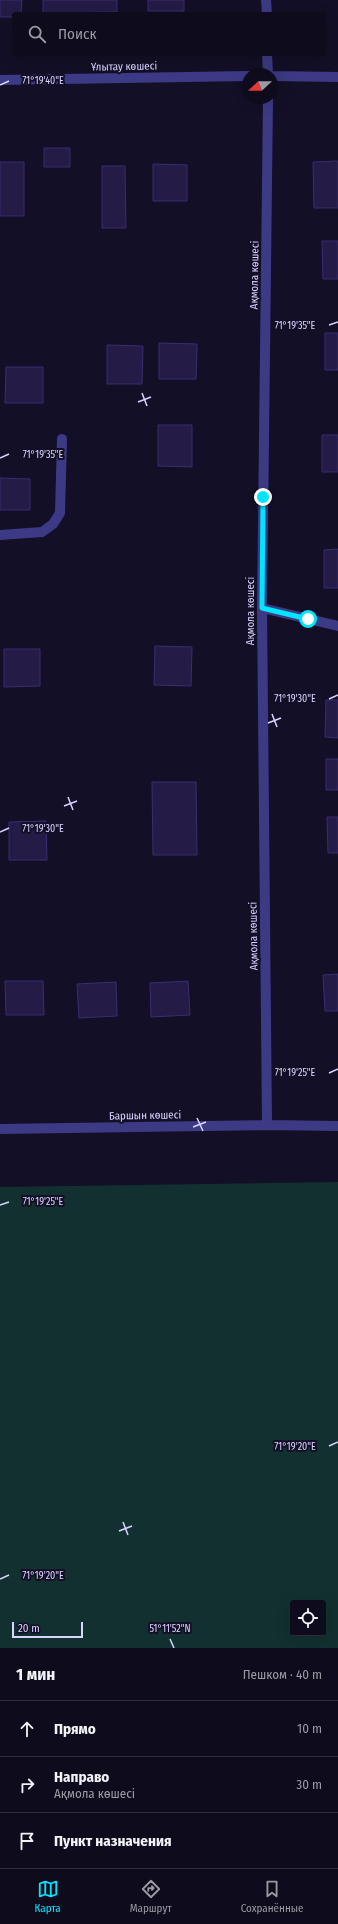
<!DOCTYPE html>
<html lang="ru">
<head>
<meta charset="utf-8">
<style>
  body { margin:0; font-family:"Fira Sans Condensed",sans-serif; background:#1c1929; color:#f1f3f6 }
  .controls { position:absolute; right:12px; bottom:12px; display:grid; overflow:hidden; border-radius:4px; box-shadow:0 4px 16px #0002 }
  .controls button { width:36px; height:36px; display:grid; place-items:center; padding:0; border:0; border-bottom:1px solid #2e2b3b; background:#0e0b1c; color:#f1f3f6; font:20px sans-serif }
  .compass { position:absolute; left:242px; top:68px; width:36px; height:36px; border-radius:50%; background:#0e0b1c; box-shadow:0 4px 16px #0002; rotate:248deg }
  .scale { position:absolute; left:12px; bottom:10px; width:71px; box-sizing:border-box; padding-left:4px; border:2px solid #d9d4ff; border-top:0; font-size:11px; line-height:14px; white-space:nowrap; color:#d9d4ff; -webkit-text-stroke:3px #130f26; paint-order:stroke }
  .stop { position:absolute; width:12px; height:12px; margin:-9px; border:3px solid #00e5ff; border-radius:50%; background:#fff }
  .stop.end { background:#00e5ff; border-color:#fff; box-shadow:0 1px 4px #0008 }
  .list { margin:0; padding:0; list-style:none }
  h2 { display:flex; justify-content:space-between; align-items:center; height:52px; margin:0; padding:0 16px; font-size:17px }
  h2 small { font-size:13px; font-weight:400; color:#9b9ba3 }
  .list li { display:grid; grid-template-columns:26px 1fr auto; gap:12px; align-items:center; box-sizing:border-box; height:56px; padding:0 16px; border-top:1px solid #2e2b3b }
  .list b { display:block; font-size:15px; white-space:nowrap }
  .list p { margin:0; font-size:13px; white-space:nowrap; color:#9b9ba3 }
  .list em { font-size:13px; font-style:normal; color:#9b9ba3 }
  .icon { flex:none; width:22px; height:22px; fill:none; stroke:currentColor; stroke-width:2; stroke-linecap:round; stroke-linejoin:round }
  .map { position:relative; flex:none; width:338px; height:1648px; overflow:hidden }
  .search { position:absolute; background:#0e0b1c; box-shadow:0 4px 16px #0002; left:12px; right:12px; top:12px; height:44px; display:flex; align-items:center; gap:10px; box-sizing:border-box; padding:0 14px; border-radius:4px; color:#9b9ba3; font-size:15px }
  .sheet { height:220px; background:#0e0b1c }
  nav { display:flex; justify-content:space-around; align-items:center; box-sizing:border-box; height:56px; border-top:1px solid #2e2b3b; background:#0e0b1c; font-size:11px; color:#9b9ba3 }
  nav a { display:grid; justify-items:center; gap:2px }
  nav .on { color:#00e5ff }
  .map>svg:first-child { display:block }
  .green { fill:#12302f; fill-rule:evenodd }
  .building { fill:#241b47; stroke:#3b2d73 }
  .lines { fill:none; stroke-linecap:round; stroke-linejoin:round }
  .minor { stroke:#3d3a85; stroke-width:10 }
  .route { stroke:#00e5ff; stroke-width:5 }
  .ticks { fill:none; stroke:#d9d4ff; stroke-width:1.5 }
  .labels { text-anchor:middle; stroke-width:4; stroke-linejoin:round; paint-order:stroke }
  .street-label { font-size:11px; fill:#d9d4ff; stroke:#130f26 }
  .ticks-label { font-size:10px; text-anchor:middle; fill:#d9d4ff; stroke:#130f26; stroke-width:4; stroke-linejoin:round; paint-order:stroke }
</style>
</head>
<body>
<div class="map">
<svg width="338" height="1648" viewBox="0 0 338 1648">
  <rect width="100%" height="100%" fill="#130f26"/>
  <!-- green -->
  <path class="green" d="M338,1182V1648H0V1187ZM293,1603H323V1633H293Z"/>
  <!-- building -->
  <path class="building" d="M0,0H22L21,14H14V17H0Z
    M43,0H117V12L43,13Z
    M148,0H184V11H148Z
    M154,13H188V14Z
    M44,148H70V167H44Z
    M338,161V208H314L313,162Z
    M0,162H24V216H0Z
    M153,164L187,165V201H153Z
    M102,166H125L126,228H102Z
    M322,241H338V279H323Z
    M325,333H338V370H325Z
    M159,343L197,344L196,379H159Z
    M107,345L143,346L142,384H107Z
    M6,367H43V403H5Z
    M158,425H192V467L158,466Z
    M322,435H338V472H322Z
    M0,478L30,479V510H0Z
    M338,549V588H324V550Z
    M155,646L192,647L191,686L154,685Z
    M4,649H40V686L4,687Z
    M326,700H338V738L325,737Z
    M326,759H338V790H326Z
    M152,782H196L197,855H153Z
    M327,817H338V853H328Z
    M46,821L47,860H9V822Z
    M338,974V1011H325L323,975Z
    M5,981H43L44,1015H6Z
    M188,981L190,1015L151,1017L150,983Z
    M116,982L117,1016L79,1018L77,984Z"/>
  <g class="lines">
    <!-- minor -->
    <path class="minor" d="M266,0L267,14
      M267,54L268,74
      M272,76L338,77
      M0,80L248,76
      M0,535L42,532L53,524L60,513L62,439
      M262,608L338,626
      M267,1125L262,608L268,98
      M0,1129L267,1125L338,1126"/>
  </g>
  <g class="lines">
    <!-- route -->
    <path class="route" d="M263,497L262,608L308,619"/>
  </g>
  <!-- ticks -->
  <path class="ticks" d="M0,85L9,81M329,325L338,322M142,393L147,406M138,402L151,397M0,458L9,454M329,699L338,695M272,714L277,727M268,723L281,718M68,797L73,810M64,806L77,801M0,832L9,828M329,1073L338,1069M197,1118L203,1131M193,1127L206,1122M0,1205L9,1202M329,1446L338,1442M123,1522L128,1535M119,1531L132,1526M0,1579L9,1575M170,1639L174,1648"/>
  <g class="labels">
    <!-- street labels -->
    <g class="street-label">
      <text transform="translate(124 66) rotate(-1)" y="4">Ұлытау көшесі</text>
      <text transform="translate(254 275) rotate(-89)" y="4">Ақмола көшесі</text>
      <text transform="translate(250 611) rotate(-90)" y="4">Ақмола көшесі</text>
      <text transform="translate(253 936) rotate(-91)" y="4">Ақмола көшесі</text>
      <text transform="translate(145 1115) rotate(-1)" y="4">Баршын көшесі</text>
    </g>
  </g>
  <g class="ticks-label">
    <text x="43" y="84">71°19'40"E</text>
    <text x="295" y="329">71°19'35"E</text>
    <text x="43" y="458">71°19'35"E</text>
    <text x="295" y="702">71°19'30"E</text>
    <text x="43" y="832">71°19'30"E</text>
    <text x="295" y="1076">71°19'25"E</text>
    <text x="43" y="1205">71°19'25"E</text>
    <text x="295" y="1450">71°19'20"E</text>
    <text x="43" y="1579">71°19'20"E</text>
    <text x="170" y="1632">51°11'52"N</text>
  </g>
</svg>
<div class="controls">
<button><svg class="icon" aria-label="locate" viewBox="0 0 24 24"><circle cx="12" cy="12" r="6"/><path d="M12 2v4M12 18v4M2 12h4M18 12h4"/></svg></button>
</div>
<svg class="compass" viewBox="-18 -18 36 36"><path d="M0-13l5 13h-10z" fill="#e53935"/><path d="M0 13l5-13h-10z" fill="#9b9ba3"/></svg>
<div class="scale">20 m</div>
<div class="stop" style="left:308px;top:619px"></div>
<div class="stop end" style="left:263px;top:497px"></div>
<div class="search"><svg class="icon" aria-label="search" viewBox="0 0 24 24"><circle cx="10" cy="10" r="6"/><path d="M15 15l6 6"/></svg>Поиск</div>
</div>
<section class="sheet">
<h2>1 мин<small>Пешком · 40 m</small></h2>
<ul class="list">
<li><svg class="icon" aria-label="ahead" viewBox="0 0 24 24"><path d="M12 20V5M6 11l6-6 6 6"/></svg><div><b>Прямо</b></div><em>10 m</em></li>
<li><svg class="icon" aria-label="right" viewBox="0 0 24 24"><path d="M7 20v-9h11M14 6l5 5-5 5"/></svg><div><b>Направо</b><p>Ақмола көшесі</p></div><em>30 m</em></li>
<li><svg class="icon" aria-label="arrive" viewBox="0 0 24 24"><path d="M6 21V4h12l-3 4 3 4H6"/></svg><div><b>Пункт назначения</b></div></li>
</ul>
</section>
<nav>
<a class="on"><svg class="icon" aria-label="map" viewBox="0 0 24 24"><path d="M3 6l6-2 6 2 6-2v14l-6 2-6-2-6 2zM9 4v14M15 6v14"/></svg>Карта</a>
<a><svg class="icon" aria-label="directions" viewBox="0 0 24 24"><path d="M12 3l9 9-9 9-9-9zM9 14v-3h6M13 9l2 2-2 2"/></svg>Маршрут</a>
<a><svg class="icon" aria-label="saved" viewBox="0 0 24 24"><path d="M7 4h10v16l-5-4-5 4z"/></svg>Сохранённые</a>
</nav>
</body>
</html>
